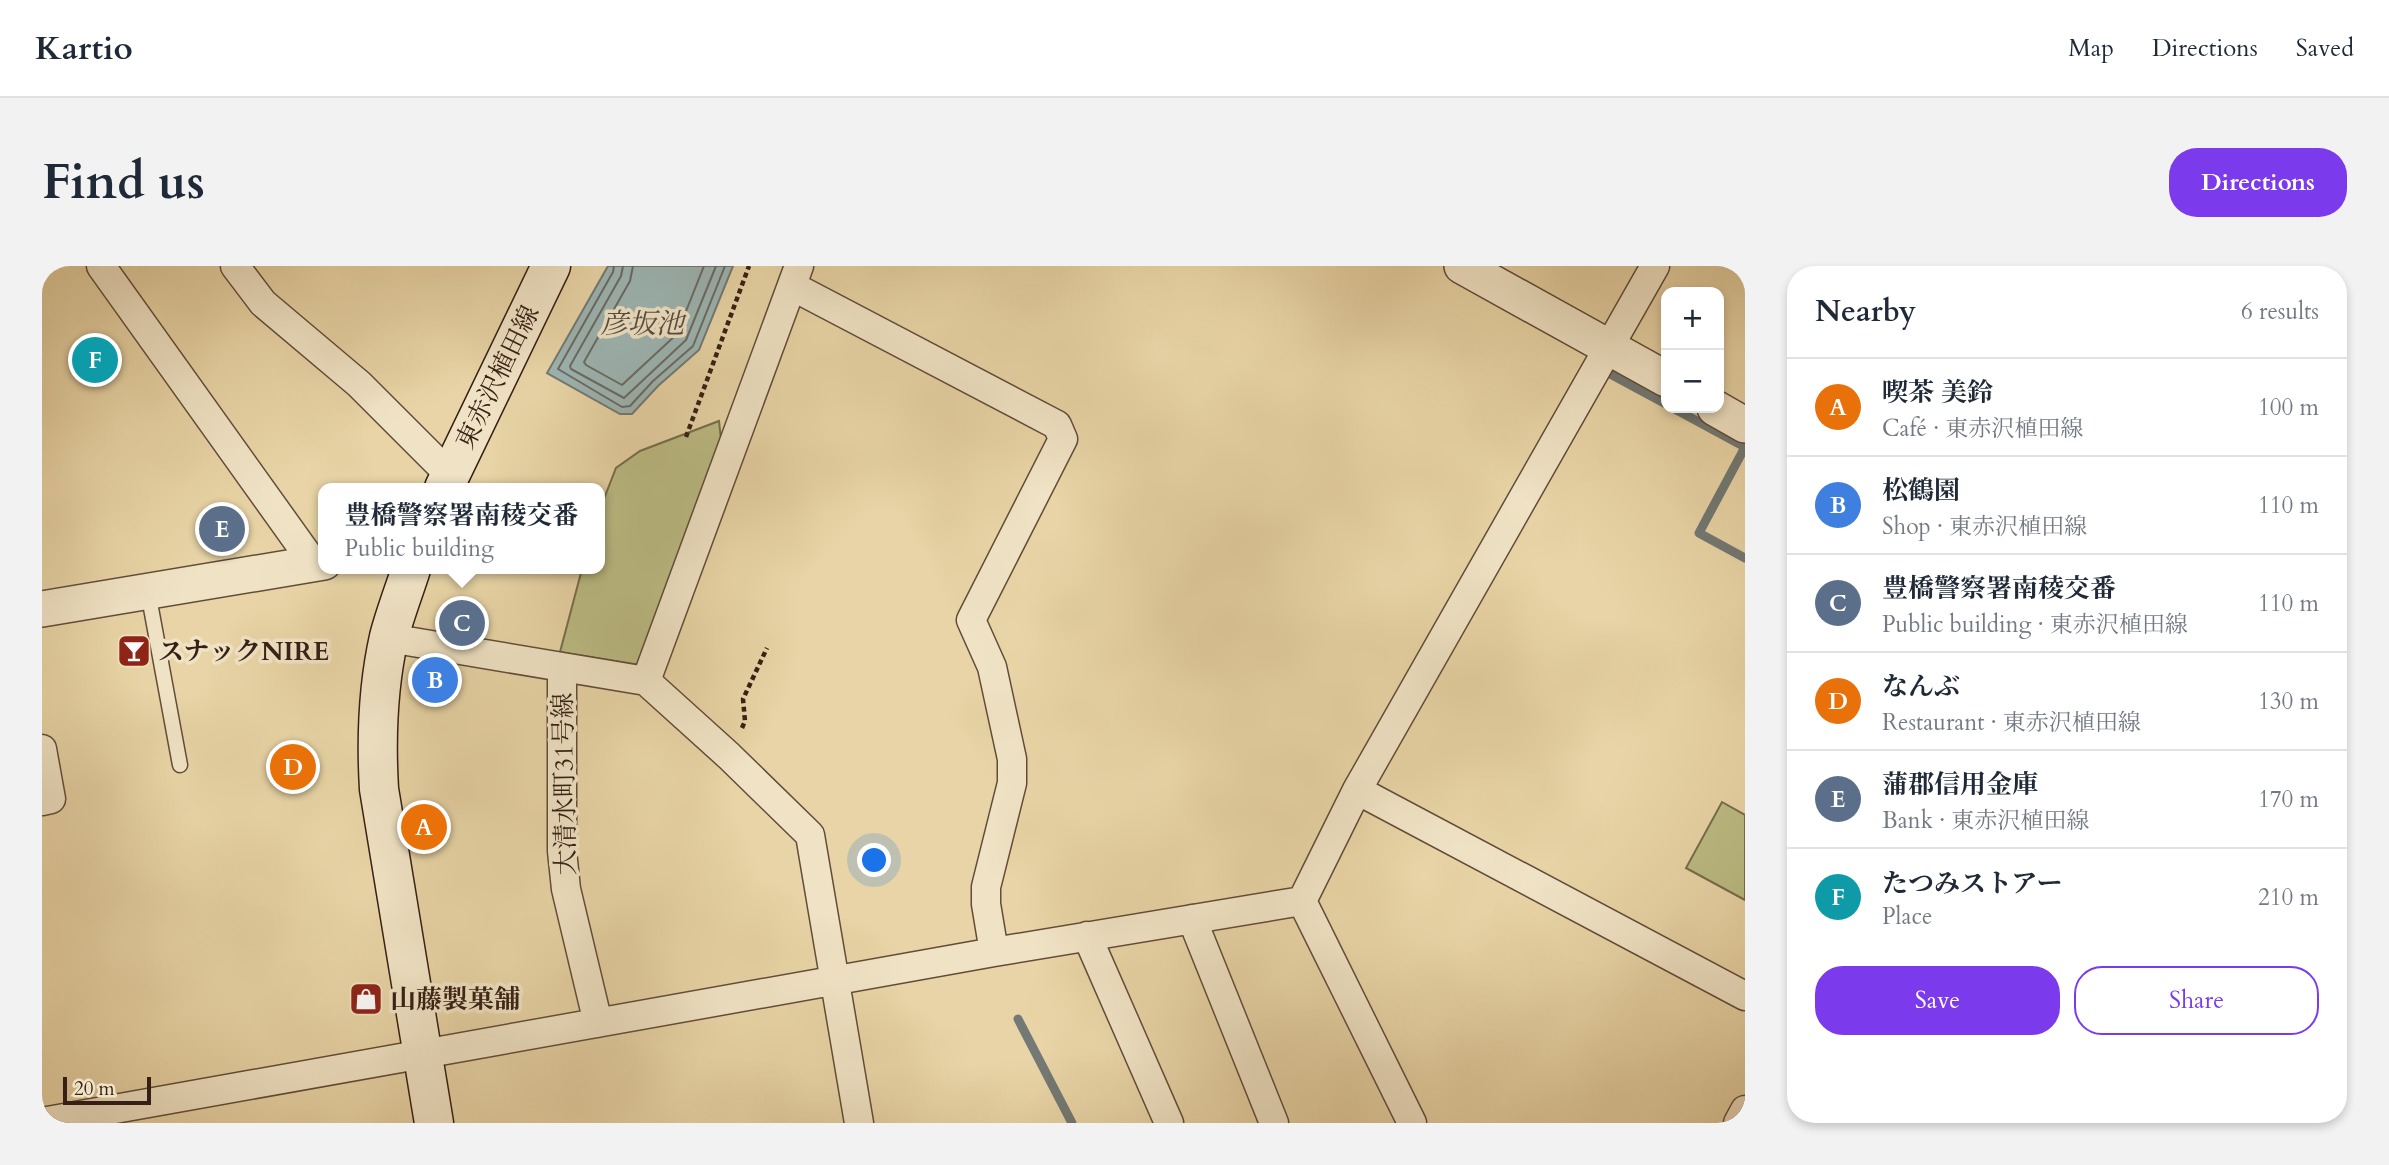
<!DOCTYPE html>
<html lang="en">
<head>
<meta charset="utf-8">
<style>
  body { margin:0; font-family:Cardo,"Noto Serif JP",serif; background:#f2f2f3; color:#1f2937 }
  .controls { position:absolute; right:21px; top:21px; display:grid; overflow:hidden; border-radius:14px; box-shadow:0 4px 10px #0003 }
  .controls button { width:63px; height:63px; display:grid; place-items:center; padding:0; border:0; border-bottom:2px solid #e0e1e3; background:#fff; color:#1f2937; font:35px sans-serif }
  .scale { position:absolute; left:21px; bottom:18px; width:88px; box-sizing:border-box; padding-left:7px; border:4px solid #361f15; border-top:0; font-size:19px; line-height:24px; white-space:nowrap; color:#361f15; -webkit-text-stroke:5px #f0e3c5; paint-order:stroke }
  .you { position:absolute; left:833px; top:595px; width:24px; height:24px; margin:-18px; border:5px solid #fff; border-radius:50%; background:#1a73e8; box-shadow:0 0 0 10px #1a73e833 }
  .badge { display:grid; place-items:center; width:46px; height:46px; border-radius:50%; background:#7c3aed; color:#fff; font-size:23px; font-weight:700 }
  .pin { position:absolute; translate:-50% -50%; border:4px solid #fff; box-shadow:0 2px 7px #0006 }
  .popup { position:absolute; left:276px; top:217px; width:287px; height:91px; box-sizing:border-box; display:grid; place-content:center; border-radius:14px; background:#fff; filter:drop-shadow(0 2px 5px #0005); font-size:23px; white-space:nowrap; color:#747a83 }
  .popup b { font-size:26px; color:#1f2937 }
  .popup::after { content:''; position:absolute; left:50%; top:100%; margin-left:-14px; border:14px solid transparent; border-top-color:#fff }
  .list { margin:0; padding:0; list-style:none }
  h2 { display:flex; justify-content:space-between; align-items:center; height:91px; margin:0; padding:0 28px; font-size:30px }
  h2 small { font-size:23px; font-weight:400; color:#747a83 }
  .list li { display:grid; grid-template-columns:46px 1fr auto; gap:21px; align-items:center; box-sizing:border-box; height:98px; padding:0 28px; border-top:2px solid #e0e1e3 }
  .list b { display:block; font-size:26px; white-space:nowrap }
  .list p { margin:0; font-size:23px; white-space:nowrap; color:#747a83 }
  .list em { font-size:23px; font-style:normal; color:#747a83 }
  .actions { display:flex; gap:14px; padding:21px 28px }
  .actions a { flex:1; padding:16px 0; border:2px solid #7c3aed; border-radius:28px; text-align:center; font-size:24px; color:#7c3aed }
  .actions .main { background:#7c3aed; color:#fff }
  .map { position:relative; flex:none; width:1703px; height:857px; overflow:hidden; border-radius:28px }
  header { display:flex; align-items:center; gap:42px; box-sizing:border-box; height:98px; padding:0 35px; background:#fff; border-bottom:2px solid #e0e1e3 }
  header strong { font-size:33px }
  nav { display:flex; gap:38px; margin-inline-start:auto; font-size:24px }
  .intro { display:flex; align-items:center; justify-content:space-between; box-sizing:border-box; height:168px; padding:0 42px }
  h1 { margin:0; font-size:49px }
  .button { padding:18px 32px; border-radius:28px; background:#7c3aed; color:#fff; font-size:24px; font-weight:700 }
  main { display:flex; gap:42px; padding:0 42px }
  aside { flex:1; background:#fff; border-radius:28px; box-shadow:0 4px 10px #0003 }
  .map>svg:first-child { display:block }
  .green { fill:#bbbb83; stroke:#786d4c; stroke-width:2 }
  .water { fill:#9cb5b3; stroke:#737974; stroke-width:2 }
  .lines { fill:none; stroke-linecap:round; stroke-linejoin:round }
  .shore { stroke:#696a64; stroke-width:2 }
  .stream { stroke:#737974; stroke-width:9 }
  .service-casing { stroke:#624c39; stroke-width:17 }
  .minor-casing { stroke:#624c39; stroke-width:31 }
  .tertiary-casing { stroke:#624c39; stroke-width:38 }
  .secondary-casing { stroke:#361f15; stroke-width:41 }
  .path { stroke:#361f15; stroke-width:4.5; stroke-dasharray:5 3.5; stroke-linecap:butt }
  .service { stroke:#f0e3c5; stroke-width:14 }
  .minor { stroke:#f0e3c5; stroke-width:28 }
  .tertiary { stroke:#f0e3c5; stroke-width:35 }
  .secondary { stroke:#f0e3c5; stroke-width:38 }
  .labels { text-anchor:middle; stroke-width:7; stroke-linejoin:round; paint-order:stroke }
  .street-label { font-size:26px; fill:#361f15; stroke:#f0e3c5 }
  .poi-label { font-size:26px; font-weight:bold; fill:#361f15; stroke:#f0e3c5; text-anchor:start }
  .water-label { font-size:28px; font-style:italic; fill:#554c44; stroke:#f0e3c5 }
</style>
</head>
<body>
<header>
<strong>Kartio</strong>
<nav><a>Map</a><a>Directions</a><a>Saved</a></nav>
</header>
<div class="intro"><h1>Find us</h1><a class="button">Directions</a></div>
<main>
<div class="map">
<svg width="1703" height="857" viewBox="0 0 1703 857">
  <rect width="100%" height="100%" fill="#e8d4a6"/>
  <filter id="stains"><feTurbulence type="fractalNoise" baseFrequency=".00286" numOctaves="4"/><feColorMatrix values="0 0 0 0 .2 0 0 0 0 .09 0 0 0 0 .02 0 0 0 .5 -.17"/></filter>
  <radialGradient id="worn" r=".72"><stop offset=".6" stop-color="#630" stop-opacity="0"/><stop offset="1" stop-color="#630" stop-opacity=".3"/></radialGradient>
  <!-- green -->
  <path class="green" d="M677,155L681,192L598,399L518,386L540,303H558V243L574,202L598,185Z
    M1680,536L1703,549V634L1644,602Z"/>
  <!-- water -->
  <path class="water" d="M566,0H691L657,84L616,120L590,148H578L505,107Z"/>
  <g class="lines">
    <!-- shore -->
    <path class="shore" d="M572,0L571,6L516,103L580,141L588,140L611,115L651,80L683,0
      M581,0L579,10L528,100L529,103L582,132L644,74L674,0
      M591,0L588,15L542,96L544,99L580,119L635,68L662,0"/>
    <!-- stream -->
    <path class="stream" d="M1559,103L1624,138
      M1631,142L1703,181L1657,267L1703,292
      M976,753L1030,857"/>
    <defs>
      <path id="service" d="M106,326L138,499"/>
      <path id="minor" d="M59,0L272,298
        M193,0L221,37L317,118L408,209
        M750,20L1015,159L1021,173L929,354L950,401L970,493V517L944,621V638L952,686
        M347,372L604,415L687,490L768,569L817,857
        M520,401V585L524,623L556,757
        M604,415L757,0
        M0,483L9,533L0,535
        M1315,524L1703,730
        M1260,635L1370,857
        M1150,653L1232,857
        M1045,670L1127,857
        M0,856L952,686L1260,635L1315,524L1613,0
        M1696,857L1703,844"/>
      <path id="tertiary" d="M1420,0L1624,113
        M1673,142L1703,159
        M0,343L282,296"/>
      <path id="secondary" d="M402,222L509,0
        M369,303C362,325 353,348 347,371C336,420 334,472 337,523L392,857"/>
    </defs>
    <!-- service casing -->
    <use href="#service" class="service-casing"/>
    <!-- minor casing -->
    <use href="#minor" class="minor-casing"/>
    <!-- tertiary casing -->
    <use href="#tertiary" class="tertiary-casing"/>
    <!-- secondary casing -->
    <use href="#secondary" class="secondary-casing"/>
    <!-- path -->
    <path class="path" d="M644,171L707,0
      M700,462L703,455L701,433L725,382"/>
    <!-- service -->
    <use href="#service" class="service"/>
    <!-- minor -->
    <use href="#minor" class="minor"/>
    <!-- tertiary -->
    <use href="#tertiary" class="tertiary"/>
    <!-- secondary -->
    <use href="#secondary" class="secondary"/>
  </g>
  <!-- icons -->
  <defs>
    <symbol id="bar-square" viewBox="-11 -11 22 22"><rect x="-9" y="-9" width="18" height="18" rx="4" fill="#8f2418" stroke="#f0e3c5"/><path d="M-6-5H6L.8 .8V4.5H3.5V6h-7V4.5H-.8V.8Z" fill="#fff"/></symbol>
    <symbol id="shop-square" viewBox="-11 -11 22 22"><rect x="-9" y="-9" width="18" height="18" rx="4" fill="#8f2418" stroke="#f0e3c5"/><path d="M-5-2.5h2.3a2.7 3.5 0 0 1 5.4 0H5L5.5 6h-11ZM-1.5-2.5h3a1.5 2.3 0 0 0-3 0Z" fill="#fff"/></symbol>
  </defs>
  <g fill-rule="evenodd">
    <use href="#bar-square" x="73" y="366" width="38" height="38"/>
    <use href="#shop-square" x="305" y="714" width="38" height="38"/>
  </g>
  <g class="labels">
    <!-- street labels -->
    <g class="street-label">
      <text transform="translate(455 111) rotate(-64)" y="9">東赤沢植田線</text>
      <text transform="translate(522 518) rotate(-91)" y="9">大清水町31号線</text>
    </g>
    <!-- poi labels -->
    <g class="poi-label">
      <text x="116" y="394">スナックNIRE</text>
      <text x="348" y="742">山藤製菓舗</text>
    </g>
    <!-- water labels -->
    <g class="water-label">
      <text x="600" y="67">彦坂池</text>
    </g>
  </g>
  <rect width="100%" height="100%" filter="url(#stains)"/>
  <rect width="100%" height="100%" fill="url(#worn)"/>
</svg>
<div class="controls">
<button>+</button>
<button>−</button>
</div>
<div class="scale">20 m</div>
<div class="you"></div>
<div class="pin badge" style="left:382px;top:561px;background:#e8710a">A</div>
<div class="pin badge" style="left:393px;top:414px;background:#3f7fe0">B</div>
<div class="pin badge" style="left:420px;top:357px;background:#5c6f8a">C</div>
<div class="popup"><b>豊橋警察署南稜交番</b>Public building</div>
<div class="pin badge" style="left:251px;top:501px;background:#e8710a">D</div>
<div class="pin badge" style="left:180px;top:263px;background:#5c6f8a">E</div>
<div class="pin badge" style="left:53px;top:94px;background:#0f9aa8">F</div>
</div>
<aside>
<h2>Nearby<small>6 results</small></h2>
<ul class="list">
<li><span class="badge" style="background:#e8710a">A</span><div><b>喫茶 美鈴</b><p>Café · 東赤沢植田線</p></div><em>100 m</em></li>
<li><span class="badge" style="background:#3f7fe0">B</span><div><b>松鶴園</b><p>Shop · 東赤沢植田線</p></div><em>110 m</em></li>
<li><span class="badge" style="background:#5c6f8a">C</span><div><b>豊橋警察署南稜交番</b><p>Public building · 東赤沢植田線</p></div><em>110 m</em></li>
<li><span class="badge" style="background:#e8710a">D</span><div><b>なんぶ</b><p>Restaurant · 東赤沢植田線</p></div><em>130 m</em></li>
<li><span class="badge" style="background:#5c6f8a">E</span><div><b>蒲郡信用金庫</b><p>Bank · 東赤沢植田線</p></div><em>170 m</em></li>
<li><span class="badge" style="background:#0f9aa8">F</span><div><b>たつみストアー</b><p>Place</p></div><em>210 m</em></li>
</ul>
<div class="actions"><a class="main">Save</a><a>Share</a></div>
</aside>
</main>
</body>
</html>
